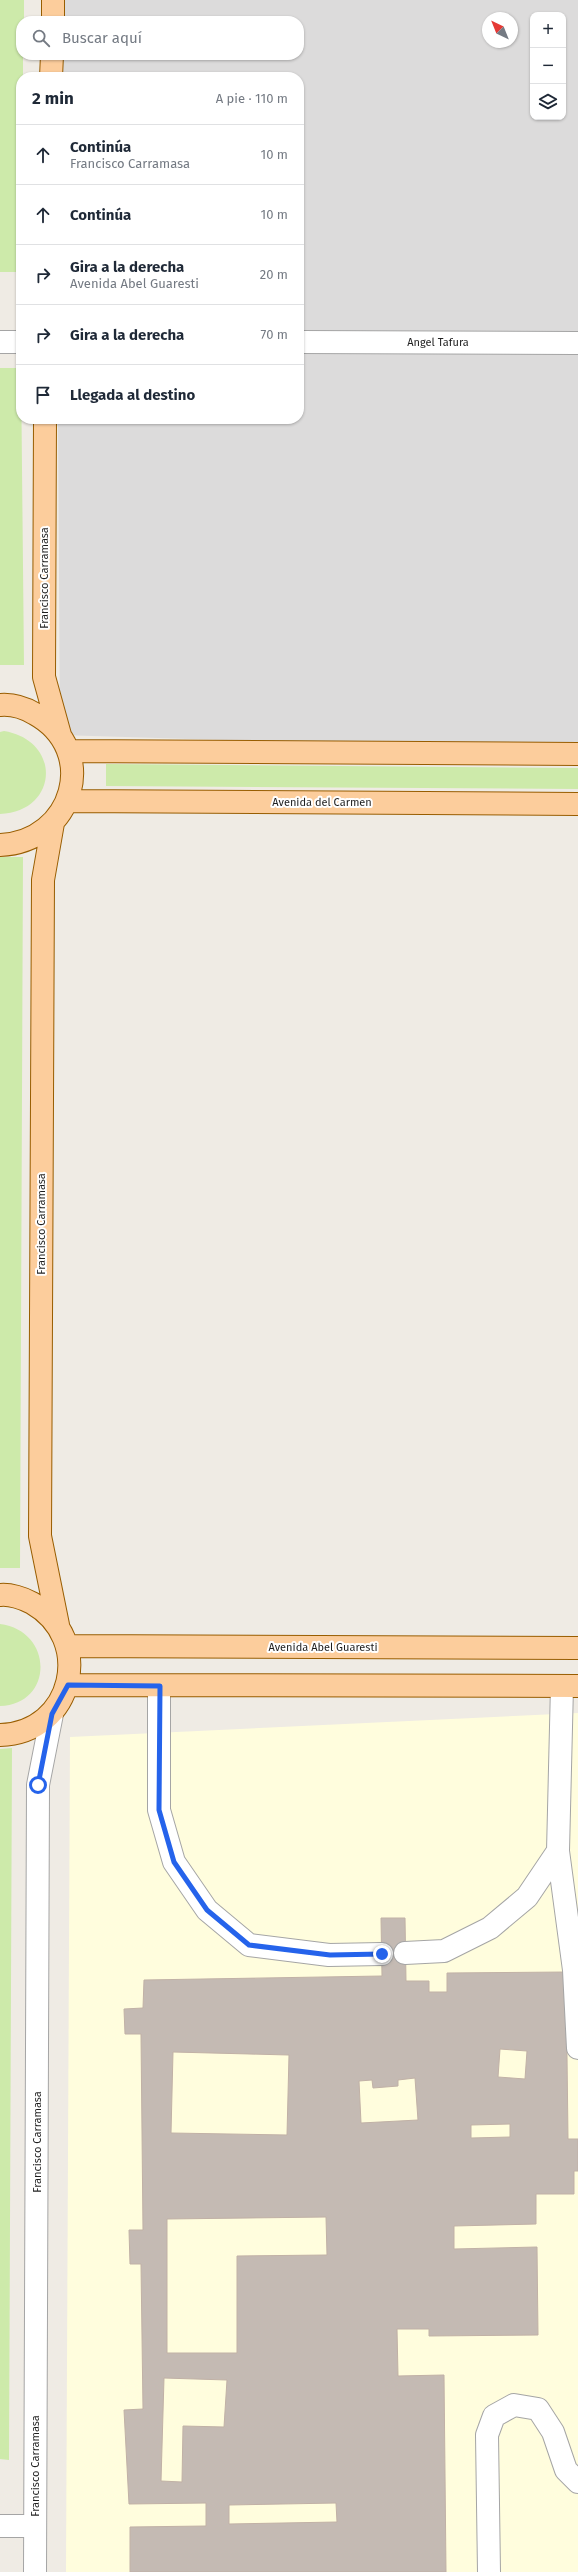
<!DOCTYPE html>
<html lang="es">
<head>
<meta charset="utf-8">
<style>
  body { margin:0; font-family:"Fira Sans",sans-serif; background:#f6f6f7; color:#1f2937 }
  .controls { position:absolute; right:12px; top:12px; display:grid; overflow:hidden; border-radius:8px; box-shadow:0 1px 3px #0004 }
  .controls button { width:36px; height:36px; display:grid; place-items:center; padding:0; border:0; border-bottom:1px solid #e0e1e3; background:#fff; color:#1f2937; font:20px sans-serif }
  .compass { position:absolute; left:482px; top:12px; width:36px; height:36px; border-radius:50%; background:#fff; box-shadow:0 1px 3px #0004; rotate:317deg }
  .stop { position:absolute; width:12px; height:12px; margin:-9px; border:3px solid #2563eb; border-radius:50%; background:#fff }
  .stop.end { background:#2563eb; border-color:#fff; box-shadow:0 1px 4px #0008 }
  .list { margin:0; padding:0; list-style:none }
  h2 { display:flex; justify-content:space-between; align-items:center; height:52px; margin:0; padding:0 16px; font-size:17px }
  h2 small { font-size:13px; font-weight:400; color:#747a83 }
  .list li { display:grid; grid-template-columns:26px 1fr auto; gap:12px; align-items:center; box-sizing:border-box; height:60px; padding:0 16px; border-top:1px solid #e0e1e3 }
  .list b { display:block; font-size:15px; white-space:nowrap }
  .list p { margin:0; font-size:13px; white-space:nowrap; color:#747a83 }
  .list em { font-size:13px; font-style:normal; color:#747a83 }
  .icon { flex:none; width:22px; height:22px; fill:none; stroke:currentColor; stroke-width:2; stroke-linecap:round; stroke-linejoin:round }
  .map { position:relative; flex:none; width:578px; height:2572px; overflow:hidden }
  .search { position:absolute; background:#fff; box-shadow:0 1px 3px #0004; left:16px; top:16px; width:288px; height:44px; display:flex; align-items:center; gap:10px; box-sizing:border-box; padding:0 14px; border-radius:16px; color:#747a83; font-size:15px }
  .panel { position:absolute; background:#fff; box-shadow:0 1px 3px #0004; left:16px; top:72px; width:288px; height:352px; border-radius:16px }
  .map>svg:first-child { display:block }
  .residential { fill:#dcdbdb; fill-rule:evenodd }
  .education { fill:#fffddd }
  .grass { fill:#cdeaaa }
  .building { fill:#c4bab3; stroke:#c1b1a6; fill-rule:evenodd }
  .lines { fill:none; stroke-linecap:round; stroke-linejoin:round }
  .minor-casing { stroke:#a5a5a5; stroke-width:24 }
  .major-casing { stroke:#985d00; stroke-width:24 }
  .minor { stroke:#fff; stroke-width:22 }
  .major { stroke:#fccd9c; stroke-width:22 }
  .route { stroke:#2563eb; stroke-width:5 }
  .labels { text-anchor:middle; stroke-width:4; stroke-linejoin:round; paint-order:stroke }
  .street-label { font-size:11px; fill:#1e1e1e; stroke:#fff }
</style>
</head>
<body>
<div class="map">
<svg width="578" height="2572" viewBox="0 0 578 2572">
  <rect width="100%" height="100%" fill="#efebe4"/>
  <!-- residential -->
  <path class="residential" d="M56,0H578V751L60,735L58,419H299V77H56V55H299V21H56ZM533,15H563V117H533ZM488,18H512V42H488Z"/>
  <!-- education -->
  <path class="education" d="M578,1713V2572H66L70,1737Z"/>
  <!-- grass -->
  <path class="grass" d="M0,0H24V21H21V55H23V77H21L19,272H0Z
    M0,368H21L24,665H0Z
    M4,731C63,741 58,812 0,814V732Z
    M106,764L578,768V789L106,786Z
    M0,857H23L20,1568H0Z
    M0,1624C54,1631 54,1704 0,1706Z
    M12,1748L9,2460L0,2459V1749Z"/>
  <!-- building -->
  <path class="building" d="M381,1918H405L406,1981H429V1992H447V1973L566,1972L568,2139H578V2171H574V2194H536V2224L454,2226V2249L537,2247L538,2335L429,2336V2329H397L398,2376L444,2375L446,2572H130V2527L206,2526V2503L129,2504L124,2410L143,2409L141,2264H130L129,2230H143L141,2034H125L124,2009L143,2008L144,1980L382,1976ZM500,2049L527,2051L525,2079L498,2077ZM173,2052L289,2055L287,2135L171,2133ZM415,2078L418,2120L361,2123L359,2081L372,2080L373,2088L398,2086V2080ZM510,2124V2137L471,2138V2125ZM326,2217L327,2255L237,2256V2353H167V2219ZM164,2378L227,2380L224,2427L183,2426L182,2482L161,2481ZM336,2503L337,2522L229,2524V2505Z"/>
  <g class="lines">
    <defs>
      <path id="minor" d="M0,342H21
        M299,342L578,343
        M159,1686V1810L174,1862L207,1910L249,1945L329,1955L382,1954
        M558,1851L574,1970L578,2048
        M405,1953L444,1951L490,1928L527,1897L558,1851L562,1686
        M0,2526H35
        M35,2572L38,1785L52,1714
        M489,2572L487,2435L494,2416L514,2405L538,2409L553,2432L566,2470L578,2482"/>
      <path id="major" d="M53,21V0
        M51,77L52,55
        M45,419L44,677L60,735
        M0,705C12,704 25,708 35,714C100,750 74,842 0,845
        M68,751L578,754
        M67,801L578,804
        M53,823L43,880L40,1536L58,1625
        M0,1595C10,1594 23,1598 32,1603C95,1639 74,1733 0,1735
        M68,1646L578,1648
        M68,1685L578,1686"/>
    </defs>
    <!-- minor casing -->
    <use href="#minor" class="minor-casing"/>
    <!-- major casing -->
    <use href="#major" class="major-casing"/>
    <!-- minor -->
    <use href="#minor" class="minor"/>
    <!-- major -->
    <use href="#major" class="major"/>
  </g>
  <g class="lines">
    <!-- route -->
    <path class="route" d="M38,1785L52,1714L68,1685L160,1686L159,1810L174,1862L207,1910L249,1945L330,1955L382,1954"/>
  </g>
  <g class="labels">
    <!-- street labels -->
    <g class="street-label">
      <text x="438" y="346">Angel Tafura</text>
      <text transform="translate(44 578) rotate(-90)" y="4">Francisco Carramasa</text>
      <text x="322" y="806">Avenida del Carmen</text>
      <text transform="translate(41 1224) rotate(-90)" y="4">Francisco Carramasa</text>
      <text x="323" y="1651">Avenida Abel Guaresti</text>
      <text transform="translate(37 2142) rotate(-90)" y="4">Francisco Carramasa</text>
      <text transform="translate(35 2466) rotate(-90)" y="4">Francisco Carramasa</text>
    </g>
  </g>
</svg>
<div class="controls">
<button>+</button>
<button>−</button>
<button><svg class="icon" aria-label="layers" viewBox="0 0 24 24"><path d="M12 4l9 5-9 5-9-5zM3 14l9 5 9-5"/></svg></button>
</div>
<svg class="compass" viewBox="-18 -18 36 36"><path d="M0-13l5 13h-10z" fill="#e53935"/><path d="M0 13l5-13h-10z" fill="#747a83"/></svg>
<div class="stop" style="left:38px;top:1785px"></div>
<div class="stop end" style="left:382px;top:1954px"></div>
<div class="search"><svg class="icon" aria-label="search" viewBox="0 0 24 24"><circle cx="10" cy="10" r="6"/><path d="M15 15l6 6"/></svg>Buscar aquí</div>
<section class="panel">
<h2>2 min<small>A pie · 110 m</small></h2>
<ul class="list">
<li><svg class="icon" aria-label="ahead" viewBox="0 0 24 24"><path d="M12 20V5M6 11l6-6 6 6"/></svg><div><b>Continúa</b><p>Francisco Carramasa</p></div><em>10 m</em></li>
<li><svg class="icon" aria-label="ahead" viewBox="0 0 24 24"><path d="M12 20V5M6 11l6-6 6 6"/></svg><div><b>Continúa</b></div><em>10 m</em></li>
<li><svg class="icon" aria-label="right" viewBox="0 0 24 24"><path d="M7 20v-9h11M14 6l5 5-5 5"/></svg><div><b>Gira a la derecha</b><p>Avenida Abel Guaresti</p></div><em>20 m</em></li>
<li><svg class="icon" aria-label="right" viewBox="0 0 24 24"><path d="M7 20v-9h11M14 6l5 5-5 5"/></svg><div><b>Gira a la derecha</b></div><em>70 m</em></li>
<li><svg class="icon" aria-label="arrive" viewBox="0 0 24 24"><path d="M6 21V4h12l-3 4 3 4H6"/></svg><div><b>Llegada al destino</b></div></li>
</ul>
</section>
</div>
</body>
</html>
